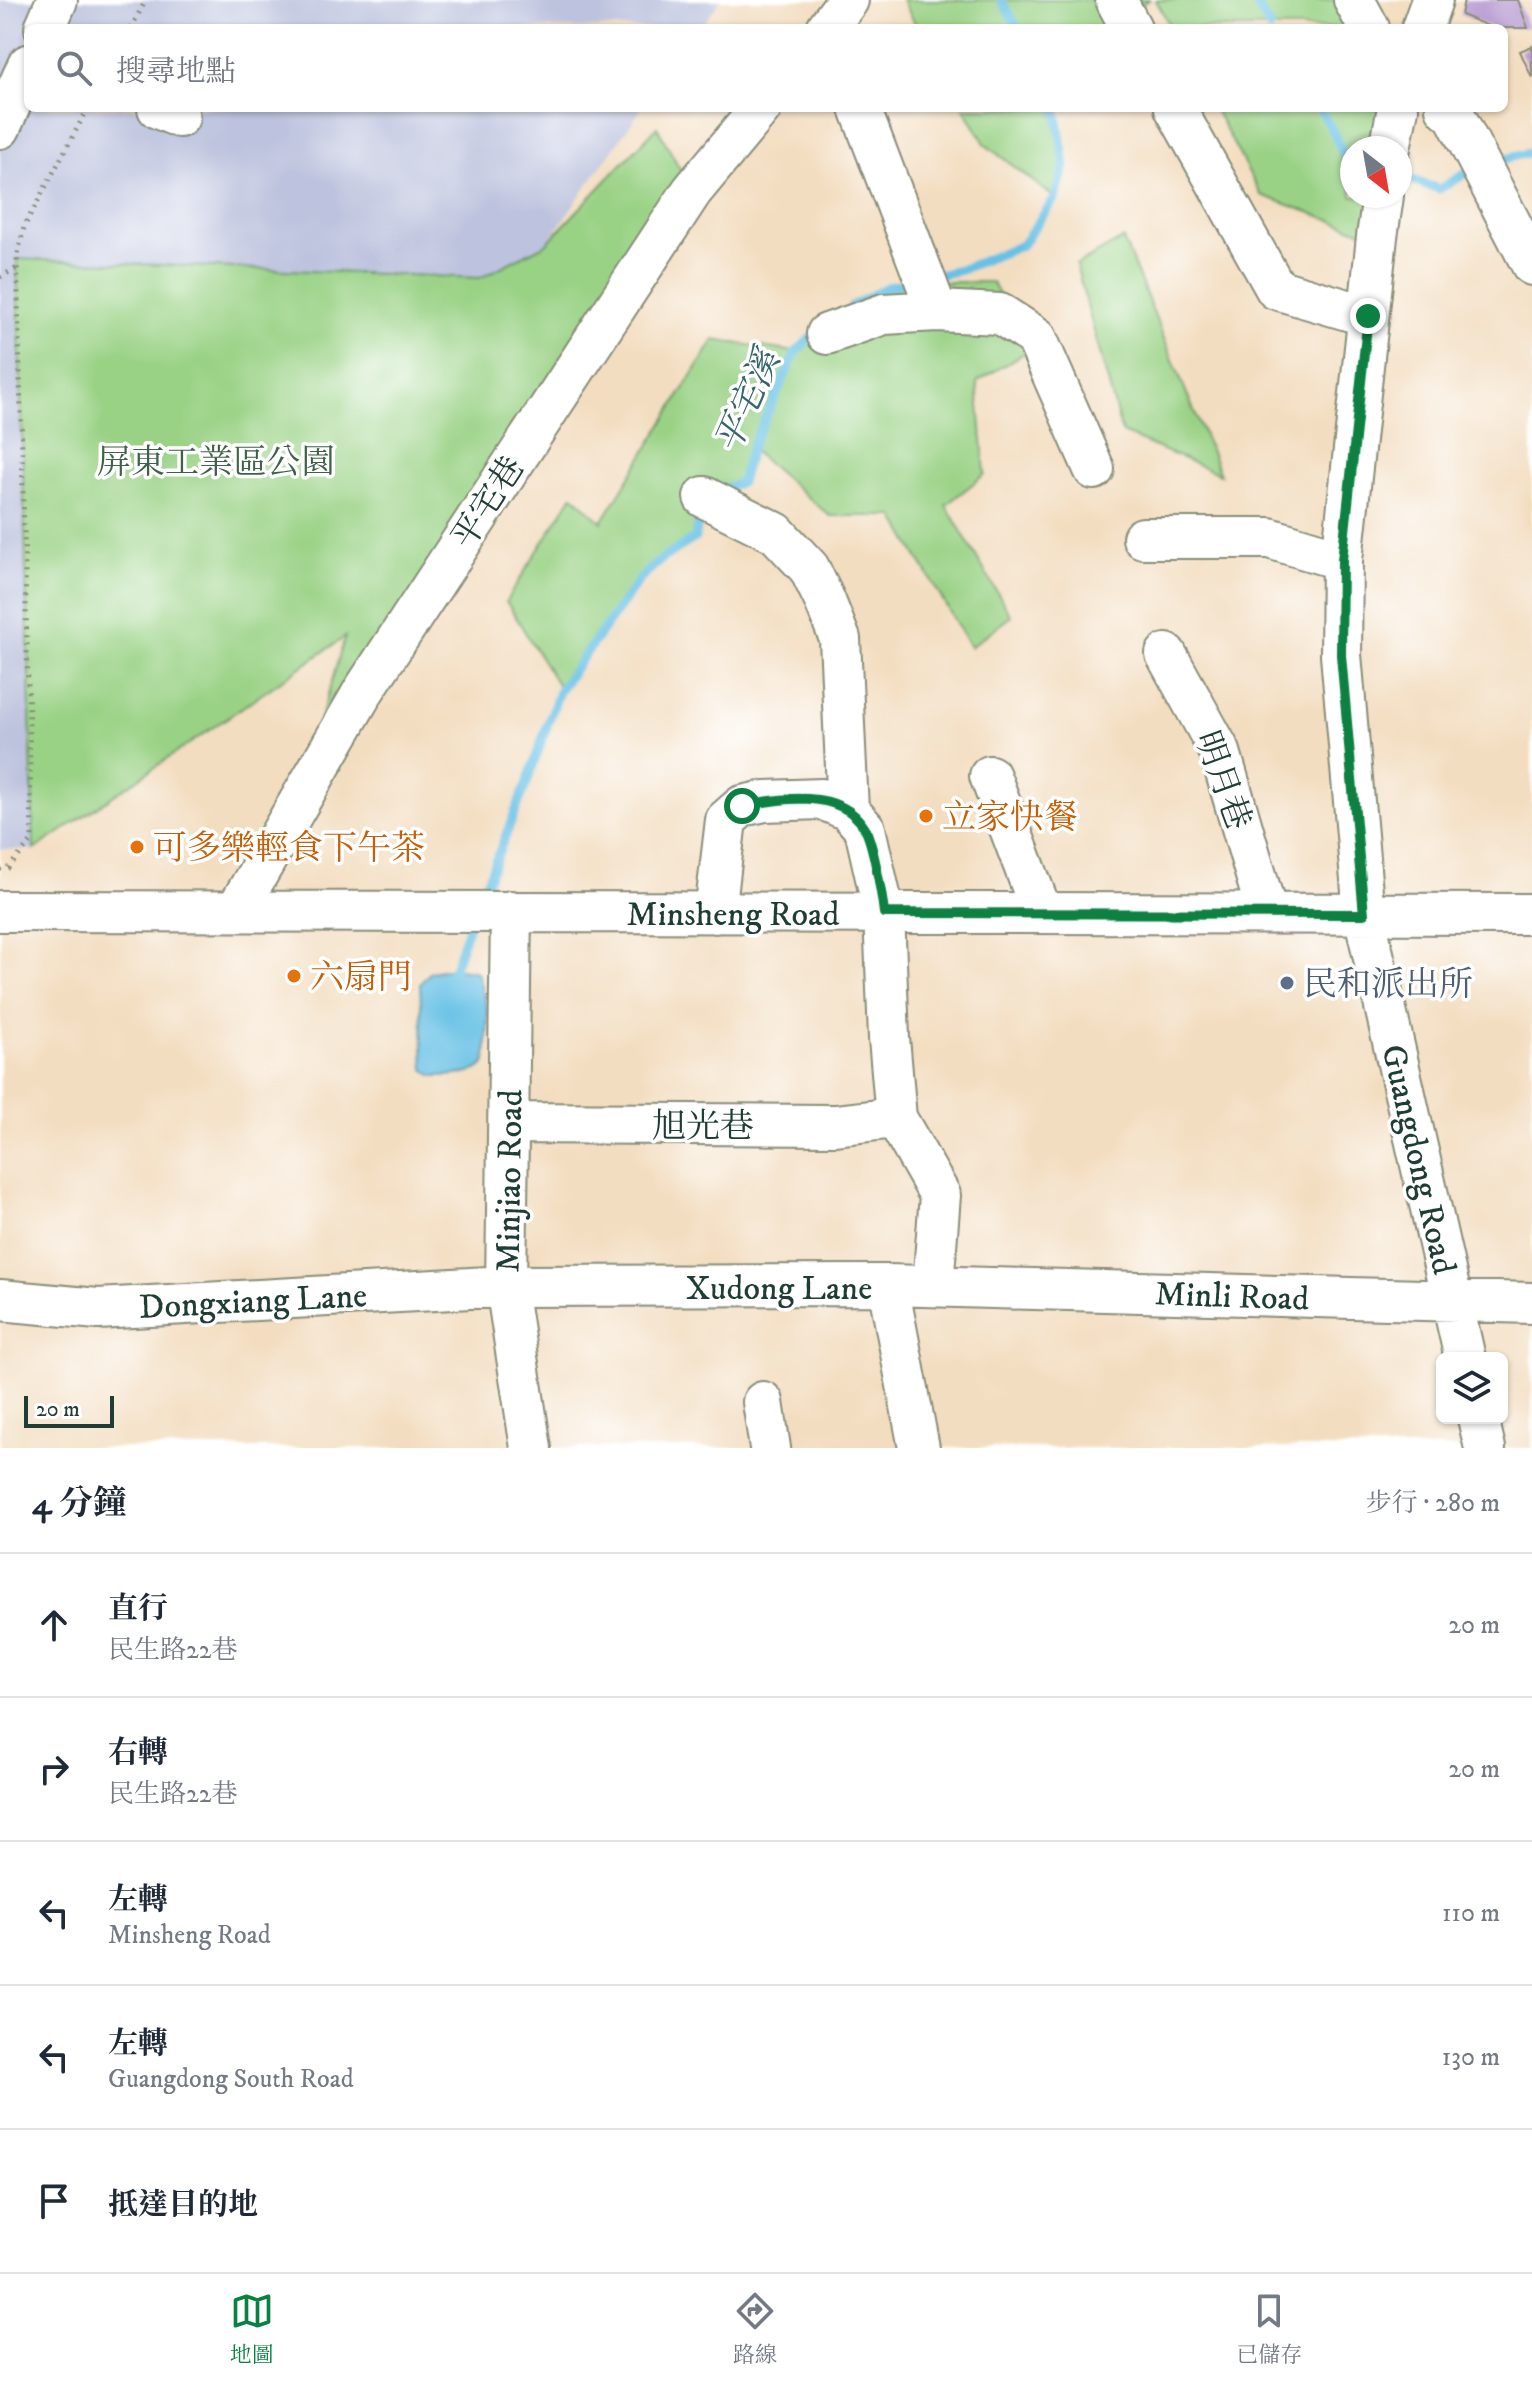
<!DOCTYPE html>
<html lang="zh-TW">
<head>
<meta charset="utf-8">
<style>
  body { margin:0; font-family:"IM FELL DW Pica","Noto Serif TC",serif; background:#f2f2f3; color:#1f2937 }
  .controls { position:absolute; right:24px; bottom:24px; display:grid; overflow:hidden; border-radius:12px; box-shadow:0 2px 6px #0004 }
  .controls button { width:72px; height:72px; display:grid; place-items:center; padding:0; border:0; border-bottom:2px solid #e0e1e3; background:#fff; color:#1f2937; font:40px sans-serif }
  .compass { position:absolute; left:1340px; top:136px; width:72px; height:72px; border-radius:50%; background:#fff; box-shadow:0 2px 6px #0004; rotate:149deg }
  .scale { position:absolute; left:24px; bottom:20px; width:90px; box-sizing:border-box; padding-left:8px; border:4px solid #1f3d34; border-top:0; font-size:22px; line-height:28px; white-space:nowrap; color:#1f3d34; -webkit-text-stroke:6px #fff; paint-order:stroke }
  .stop { position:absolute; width:24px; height:24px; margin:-18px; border:6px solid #0b8043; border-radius:50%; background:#fff }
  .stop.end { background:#0b8043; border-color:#fff; box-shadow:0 2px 8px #0008 }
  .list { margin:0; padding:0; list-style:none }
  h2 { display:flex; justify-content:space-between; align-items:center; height:104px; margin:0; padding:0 32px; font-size:34px }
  h2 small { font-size:26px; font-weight:400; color:#747a83 }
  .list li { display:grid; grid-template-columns:52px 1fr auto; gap:24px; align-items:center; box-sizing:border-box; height:144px; padding:0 32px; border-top:2px solid #e0e1e3 }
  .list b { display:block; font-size:30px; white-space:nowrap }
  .list p { margin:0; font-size:26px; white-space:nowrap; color:#747a83 }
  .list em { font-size:26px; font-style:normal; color:#747a83 }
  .icon { flex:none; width:44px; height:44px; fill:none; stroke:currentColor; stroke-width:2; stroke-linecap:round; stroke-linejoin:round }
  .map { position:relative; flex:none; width:1532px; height:1448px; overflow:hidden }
  .search { position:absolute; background:#fff; box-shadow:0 2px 6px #0004; left:24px; right:24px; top:24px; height:88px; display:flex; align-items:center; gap:20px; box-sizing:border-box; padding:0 28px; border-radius:12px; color:#747a83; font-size:30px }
  .sheet { height:824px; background:#fff }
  nav { display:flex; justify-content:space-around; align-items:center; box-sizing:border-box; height:112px; border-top:2px solid #e0e1e3; background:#fff; font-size:22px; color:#747a83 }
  nav a { display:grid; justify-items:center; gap:4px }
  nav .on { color:#0b8043 }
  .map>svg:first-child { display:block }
  .industrial { fill:#bdc3de }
  .green { fill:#9ad285; stroke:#5c885c; stroke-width:2 }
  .water { fill:#67c1e5; stroke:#437f8c; stroke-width:2 }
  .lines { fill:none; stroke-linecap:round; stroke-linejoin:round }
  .stream { stroke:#67c1e5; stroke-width:9 }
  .building { fill:#b79ad0 }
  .minor-casing { stroke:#898d7a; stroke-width:44 }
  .path { stroke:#898d7a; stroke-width:5; stroke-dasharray:2 6; stroke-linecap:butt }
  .minor { stroke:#fff; stroke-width:40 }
  .route { stroke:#0b8043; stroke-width:10 }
  .food-dot { fill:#e8710a; stroke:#fff; stroke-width:3 }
  .service-dot { fill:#5c6f8a; stroke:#fff; stroke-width:3 }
  .labels { text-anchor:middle; stroke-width:7; stroke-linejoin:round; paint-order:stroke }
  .park-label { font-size:34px; fill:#3e6248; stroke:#fff }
  .street-label { font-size:34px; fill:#1f3d34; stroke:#fff }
  .food-label { font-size:34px; fill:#c56008; stroke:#fff; text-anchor:start }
  .service-label { font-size:34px; fill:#4e5e75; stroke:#fff; text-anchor:start }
  .water-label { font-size:36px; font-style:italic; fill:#356569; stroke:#fff }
</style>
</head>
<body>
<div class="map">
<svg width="1532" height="1448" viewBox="0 0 1532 1448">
  <rect width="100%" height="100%" fill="#fff"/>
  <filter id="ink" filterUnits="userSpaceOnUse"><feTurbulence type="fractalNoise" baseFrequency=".0125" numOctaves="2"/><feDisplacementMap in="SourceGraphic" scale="16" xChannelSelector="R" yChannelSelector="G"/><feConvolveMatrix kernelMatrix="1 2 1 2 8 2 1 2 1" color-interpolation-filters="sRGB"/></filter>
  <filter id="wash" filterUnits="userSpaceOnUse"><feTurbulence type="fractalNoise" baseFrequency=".006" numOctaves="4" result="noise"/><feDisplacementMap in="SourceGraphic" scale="32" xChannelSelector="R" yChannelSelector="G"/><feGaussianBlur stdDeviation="1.8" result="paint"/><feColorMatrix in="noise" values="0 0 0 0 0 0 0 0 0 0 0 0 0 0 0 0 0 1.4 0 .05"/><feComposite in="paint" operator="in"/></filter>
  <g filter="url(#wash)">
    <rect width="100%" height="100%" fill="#f3ddc0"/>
    <!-- industrial -->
    <path class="industrial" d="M0,0H721L700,28H28V108H642L546,244L346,636L34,850L0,849Z"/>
    <!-- green -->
    <path class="green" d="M902,0H1149L1101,28H918Z
      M1156,0H1345L1360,28H1171Z
      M964,108H1056L1065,166L1055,198L986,145Z
      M1214,108H1398L1390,148H1352V196H1383L1377,237L1261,195Z
      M657,127L692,191L316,734L345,637L34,850L17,259L480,278L546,244Z
      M1123,239L1220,474L1122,433L1076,265Z
      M920,282H992L1031,349L977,382L985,474L946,505L1011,616L970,647L894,516H830L751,449L741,482L704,497L695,538L663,558L640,579L560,689L506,601L573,495L602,522L714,340L796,352L832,317L887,287Z"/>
    <!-- water -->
    <path class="water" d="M454,968L477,972L488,1012L486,1062C475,1077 451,1075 433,1076L424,1069L420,984L430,972Z"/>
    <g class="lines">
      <!-- stream -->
      <path class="stream" d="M1001,0L1018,28
        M1254,0L1270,28
        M1319,108L1334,133L1343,154L1352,158
        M1489,163L1532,152
        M1400,176L1439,189L1472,170
        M934,276L960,270L1022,245L1055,198L1065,166L1056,108
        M852,306L887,287L916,280
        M717,492L741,482L751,448L796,352L815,334
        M479,901L528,780L560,689L640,579L663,558L695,538L702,505
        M454,968L470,922"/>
    </g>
    <g id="blocks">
      <!-- building -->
      <path class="building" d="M1464,0H1518L1528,28H1493L1461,15Z
        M1532,46V78L1520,51Z"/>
    </g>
  </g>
  <g filter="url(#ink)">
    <use href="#blocks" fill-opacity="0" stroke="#898d7a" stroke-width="2"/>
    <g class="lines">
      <defs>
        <path id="minor" d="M1116,0L1131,28
          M1354,0L1369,28
          M45,28L57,0
          M827,28L848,0
          M1422,28L1432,0
          M158,108L179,117
          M860,108L937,311
          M1175,108L1276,289L1368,316
          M1446,108L1455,116L1532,265
          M0,128L28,65
          M1390,148L1398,108
          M1383,196L1377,237L1342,560L1341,655L1364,914L1465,1358
          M827,334L884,314L937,311L1000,314L1036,337L1094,469
          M704,497L776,533L809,568L825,601L840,639L848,810
          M1143,538H1269L1342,560
          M1166,654L1220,752L1267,913
          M990,776L1042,913
          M0,911L1532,914
          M236,911L364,690L692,191L761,108
          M511,911L506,1286L531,1448
          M715,913L726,820L742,806L765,801L822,799L848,810L865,829L884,913L889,1038L896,1118L940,1195L933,1286
          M509,1123L835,1125L896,1118
          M888,1285L919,1448
          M0,1300L98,1309L506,1286L888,1285L1532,1303
          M763,1402L770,1448
          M1478,1418L1485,1448"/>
      </defs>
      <!-- minor casing -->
      <use href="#minor" class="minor-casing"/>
      <!-- path -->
      <path class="path" d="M131,28L146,0
        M0,277L17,268
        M0,869L8,868L32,841L17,258L24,227L88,108"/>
      <!-- minor -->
      <use href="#minor" class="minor"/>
    </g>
  </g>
  <g class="lines" filter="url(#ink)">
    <!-- route -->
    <path class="route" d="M742,806C780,798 840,788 864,827C873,841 882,896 884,913L1364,914L1341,655L1342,560L1368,316"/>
  </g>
  <!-- markers -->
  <g class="food-dot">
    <circle cx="926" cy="816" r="8"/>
    <circle cx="137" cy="847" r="8"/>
    <circle cx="294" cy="976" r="8"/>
  </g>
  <circle class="service-dot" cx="1287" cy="983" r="8"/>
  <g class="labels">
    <!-- park labels -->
    <g class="park-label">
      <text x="216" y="473">屏東工業區公園</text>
    </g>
    <!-- street labels -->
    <g class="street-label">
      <text transform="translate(487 502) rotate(-57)" y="12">平宅巷</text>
      <text transform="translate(1224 780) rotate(70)" y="12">明月巷</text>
      <text x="733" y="925">Minsheng Road</text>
      <text x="703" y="1137">旭光巷</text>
      <text transform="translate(1420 1159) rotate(77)" y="12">Guangdong Road</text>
      <text transform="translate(508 1181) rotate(-89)" y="12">Minjiao Road</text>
      <text x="779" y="1299">Xudong Lane</text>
      <text transform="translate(1232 1295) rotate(2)" y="12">Minli Road</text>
      <text transform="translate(253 1300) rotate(-3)" y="12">Dongxiang Lane</text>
    </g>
    <!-- food labels -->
    <g class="food-label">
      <text x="942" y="828">立家快餐</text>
      <text x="153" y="859">可多樂輕食下午茶</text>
      <text x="310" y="988">六扇門</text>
    </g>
    <!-- service labels -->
    <g class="service-label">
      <text x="1303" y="995">民和派出所</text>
    </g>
    <!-- water labels -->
    <g class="water-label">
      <text transform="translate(746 401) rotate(-66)" y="13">平宅溪</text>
    </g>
  </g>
</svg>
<div class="controls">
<button><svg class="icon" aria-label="layers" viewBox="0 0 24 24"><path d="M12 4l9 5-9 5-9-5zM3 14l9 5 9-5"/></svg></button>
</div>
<svg class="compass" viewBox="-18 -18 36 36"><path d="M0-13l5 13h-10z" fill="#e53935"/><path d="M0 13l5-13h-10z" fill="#747a83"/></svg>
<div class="scale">20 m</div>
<div class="stop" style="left:742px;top:806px"></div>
<div class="stop end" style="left:1368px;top:316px"></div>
<div class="search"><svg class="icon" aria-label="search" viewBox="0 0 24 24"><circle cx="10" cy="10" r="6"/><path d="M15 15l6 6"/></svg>搜尋地點</div>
</div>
<section class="sheet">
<h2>4 分鐘<small>步行 · 280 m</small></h2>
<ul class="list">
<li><svg class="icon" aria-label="ahead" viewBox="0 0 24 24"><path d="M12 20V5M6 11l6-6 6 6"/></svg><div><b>直行</b><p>民生路22巷</p></div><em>20 m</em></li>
<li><svg class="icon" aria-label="right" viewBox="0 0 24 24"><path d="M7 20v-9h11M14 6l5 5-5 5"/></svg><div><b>右轉</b><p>民生路22巷</p></div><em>20 m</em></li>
<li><svg class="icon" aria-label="left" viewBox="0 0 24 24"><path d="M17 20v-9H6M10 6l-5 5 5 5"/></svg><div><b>左轉</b><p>Minsheng Road</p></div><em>110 m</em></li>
<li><svg class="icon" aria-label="left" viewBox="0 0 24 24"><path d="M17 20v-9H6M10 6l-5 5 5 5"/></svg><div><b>左轉</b><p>Guangdong South Road</p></div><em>130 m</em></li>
<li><svg class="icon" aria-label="arrive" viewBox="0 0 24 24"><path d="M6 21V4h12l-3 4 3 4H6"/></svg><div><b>抵達目的地</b></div></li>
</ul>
</section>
<nav>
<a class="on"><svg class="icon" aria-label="map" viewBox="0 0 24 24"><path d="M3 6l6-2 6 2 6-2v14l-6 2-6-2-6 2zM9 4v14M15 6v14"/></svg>地圖</a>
<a><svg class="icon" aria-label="directions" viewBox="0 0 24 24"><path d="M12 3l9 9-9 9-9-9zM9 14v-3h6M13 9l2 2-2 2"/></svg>路線</a>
<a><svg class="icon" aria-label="saved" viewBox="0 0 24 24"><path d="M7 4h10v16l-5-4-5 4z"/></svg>已儲存</a>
</nav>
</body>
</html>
